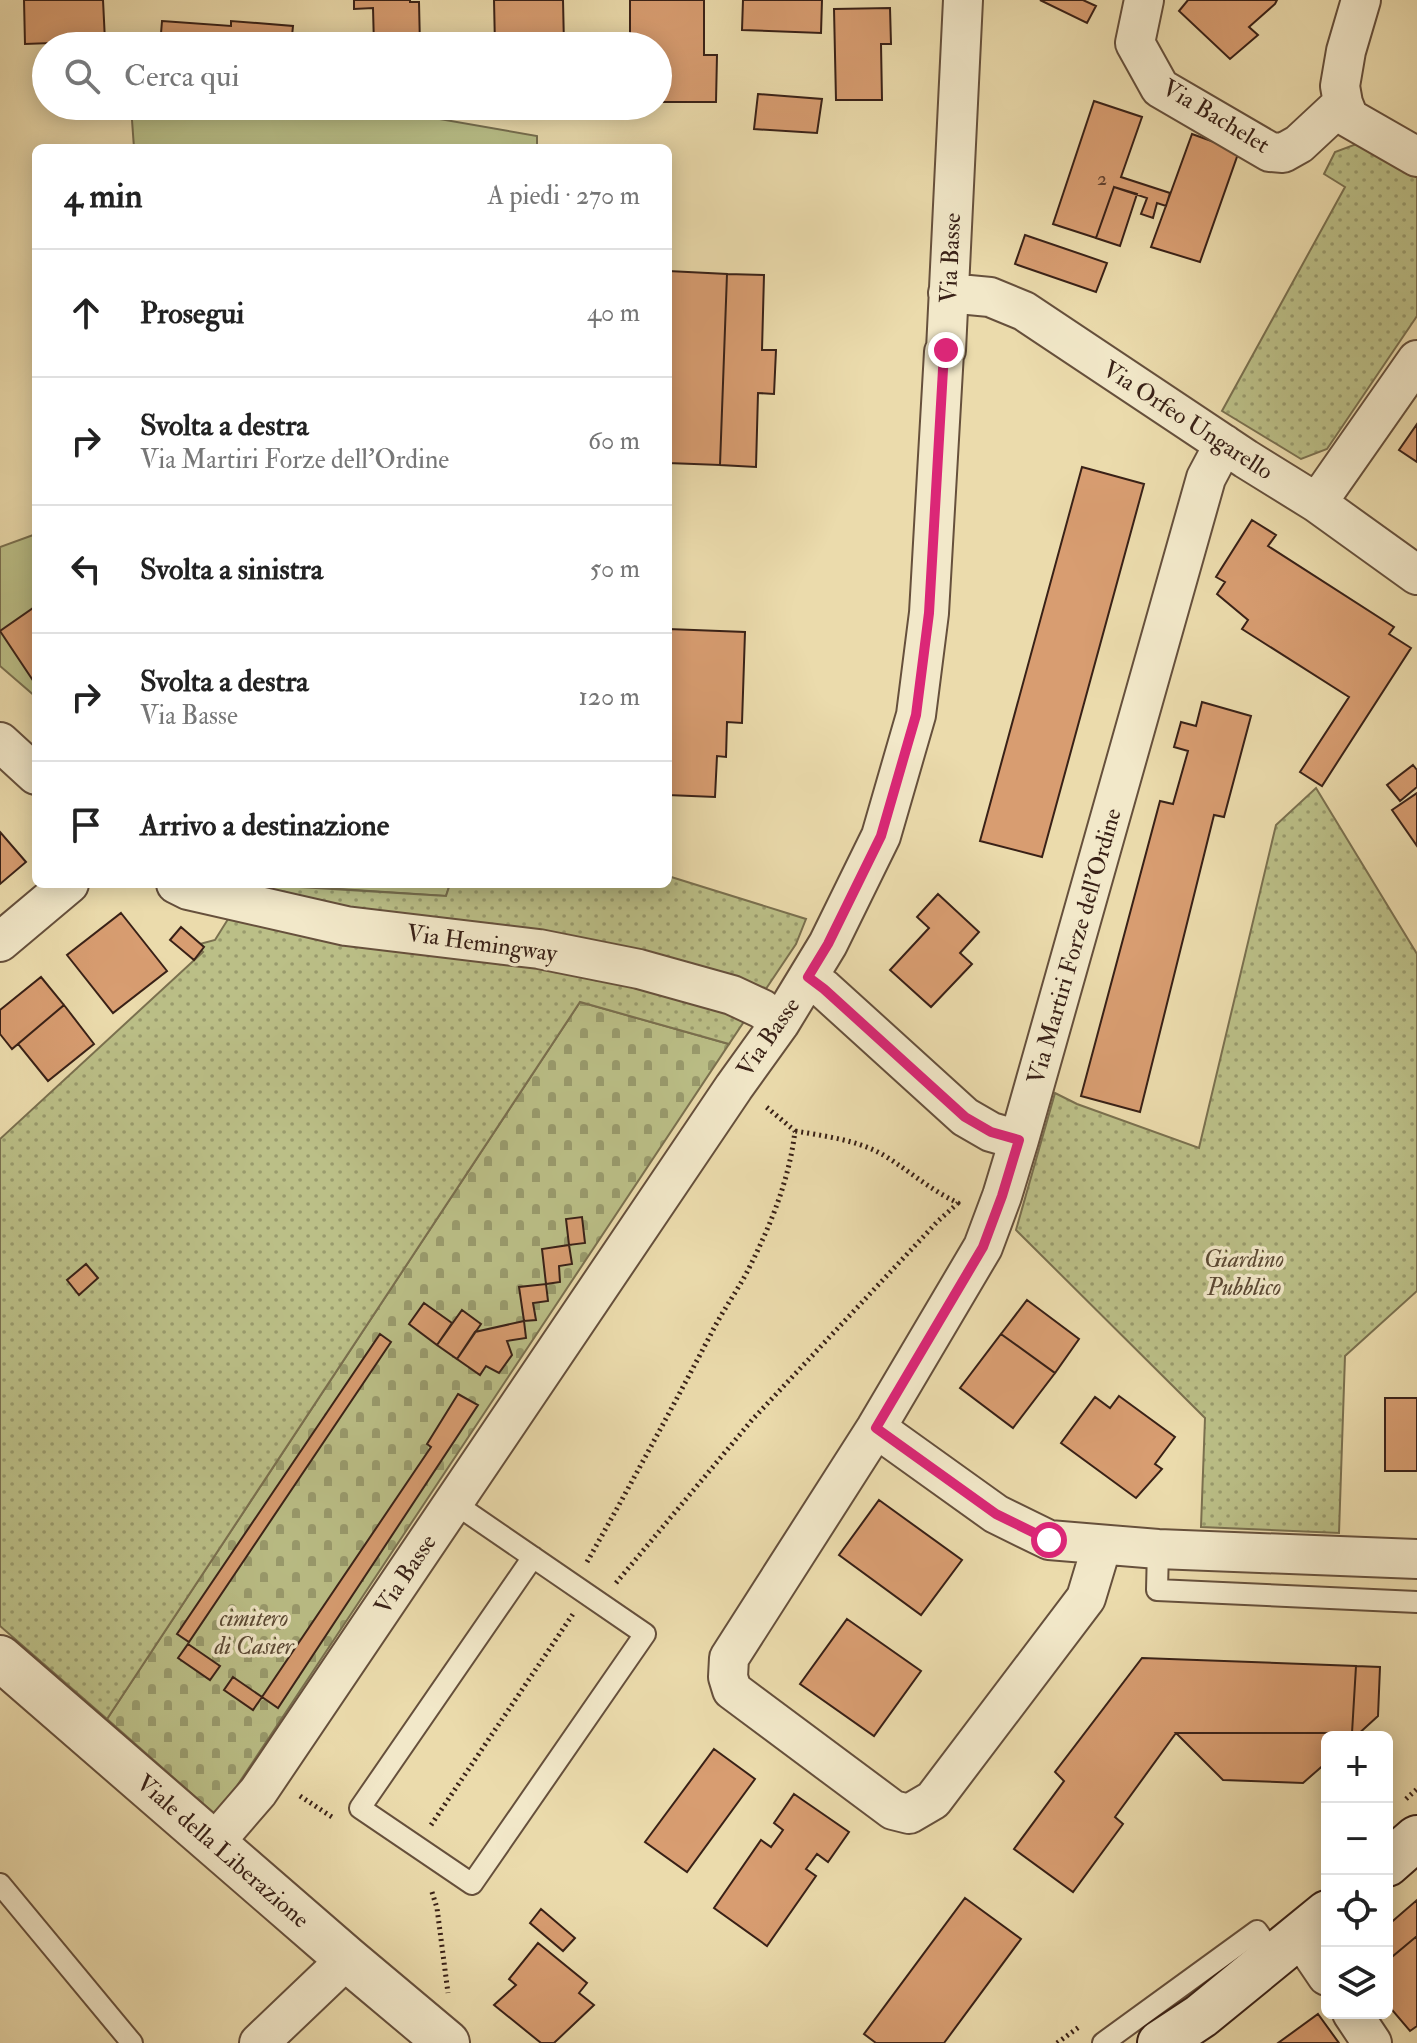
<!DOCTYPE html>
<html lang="it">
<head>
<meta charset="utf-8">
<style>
  body { margin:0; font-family:"IM FELL Double Pica",serif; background:#f6f6f6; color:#222 }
  .controls { position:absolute; right:24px; bottom:24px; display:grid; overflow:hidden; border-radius:12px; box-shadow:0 4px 20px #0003 }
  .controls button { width:72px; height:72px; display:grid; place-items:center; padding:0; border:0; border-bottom:2px solid #e0e0e0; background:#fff; color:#222; font:40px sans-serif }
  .stop { position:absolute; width:24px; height:24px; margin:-18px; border:6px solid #db2777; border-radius:50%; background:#fff }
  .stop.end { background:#db2777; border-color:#fff; box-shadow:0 2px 8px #0008 }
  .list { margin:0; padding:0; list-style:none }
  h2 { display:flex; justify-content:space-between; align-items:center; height:104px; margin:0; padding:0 32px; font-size:34px }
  h2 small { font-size:26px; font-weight:400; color:#767676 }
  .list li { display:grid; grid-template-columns:52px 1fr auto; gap:24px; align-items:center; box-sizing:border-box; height:128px; padding:0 32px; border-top:2px solid #e0e0e0 }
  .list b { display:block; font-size:30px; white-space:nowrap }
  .list p { margin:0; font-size:26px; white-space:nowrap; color:#767676 }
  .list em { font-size:26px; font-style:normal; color:#767676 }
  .icon { flex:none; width:44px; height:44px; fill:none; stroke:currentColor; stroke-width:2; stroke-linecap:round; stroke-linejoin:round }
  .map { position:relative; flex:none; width:1417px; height:2043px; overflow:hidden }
  .search { position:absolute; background:#fff; box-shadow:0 4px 20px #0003; left:32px; top:32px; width:640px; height:88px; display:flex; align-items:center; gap:20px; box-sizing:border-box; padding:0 28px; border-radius:44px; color:#767676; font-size:30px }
  .panel { position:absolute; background:#fff; box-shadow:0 4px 20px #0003; left:32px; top:144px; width:640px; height:744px; border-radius:12px }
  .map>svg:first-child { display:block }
  .green { fill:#bbbf87; stroke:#7a704f; stroke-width:2 }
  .cemetery { fill:url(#cemetery-stones); stroke:#7a704f; stroke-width:2 }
  .park { fill:url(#park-dots); stroke:#7a704f; stroke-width:2 }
  .building { fill:#d89d71; stroke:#392117; stroke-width:2 }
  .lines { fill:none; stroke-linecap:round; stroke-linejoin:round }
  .service-casing { stroke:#66503c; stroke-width:24 }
  .minor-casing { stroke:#66503c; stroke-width:42 }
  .tertiary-casing { stroke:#66503c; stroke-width:48 }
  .secondary-casing { stroke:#392117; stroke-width:48 }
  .path { stroke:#392117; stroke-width:5; stroke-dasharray:2 4; stroke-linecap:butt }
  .service { stroke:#f2e8c9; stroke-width:20 }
  .minor { stroke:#f2e8c9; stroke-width:38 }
  .tertiary { stroke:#f2e8c9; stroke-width:44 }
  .secondary { stroke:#f2e8c9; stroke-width:44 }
  .route { stroke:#db2777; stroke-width:10 }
  .labels { text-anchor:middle; stroke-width:7; stroke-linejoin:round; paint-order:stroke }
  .number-label { font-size:20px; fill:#61402e }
  .street-label { font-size:24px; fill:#392117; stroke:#f2e8c9 }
  .park-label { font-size:24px; font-style:italic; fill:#5a4833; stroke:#f2e8c9 }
</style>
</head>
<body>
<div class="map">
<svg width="1417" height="2043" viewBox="0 0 1417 2043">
  <defs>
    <pattern id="cemetery-stones" width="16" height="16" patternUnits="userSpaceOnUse" patternTransform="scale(2)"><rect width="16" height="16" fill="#bbbf87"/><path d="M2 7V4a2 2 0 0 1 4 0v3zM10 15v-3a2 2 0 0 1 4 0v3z" fill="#999b6d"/></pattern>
    <pattern id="park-dots" width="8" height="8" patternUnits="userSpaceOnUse" patternTransform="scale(2)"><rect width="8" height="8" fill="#bbbf87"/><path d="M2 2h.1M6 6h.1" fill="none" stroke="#999b6d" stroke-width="1.8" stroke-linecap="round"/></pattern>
  </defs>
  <rect width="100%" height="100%" fill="#ebdbac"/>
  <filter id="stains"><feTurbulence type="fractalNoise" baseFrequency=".0025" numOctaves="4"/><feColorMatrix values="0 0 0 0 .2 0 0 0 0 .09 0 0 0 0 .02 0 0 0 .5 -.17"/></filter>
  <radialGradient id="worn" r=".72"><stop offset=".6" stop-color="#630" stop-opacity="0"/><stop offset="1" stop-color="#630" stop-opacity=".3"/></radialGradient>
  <!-- green -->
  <path class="green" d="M131,106H365L537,136V148H134Z
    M36,534V697L0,666V547Z
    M263,884H450L446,896Z"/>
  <!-- cemetery -->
  <path class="cemetery" d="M580,1002L729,1044L217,1816L107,1719Z"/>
  <!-- park -->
  <path class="park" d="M1359,143L1417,177V316L1327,449L1301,459L1222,411L1345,187L1324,174L1335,152Z
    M1316,788L1417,954V1291L1345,1356L1339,1533L1201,1527L1205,1418L1016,1230L1055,1093L1077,1104L1199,1148L1276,825Z
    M668,876L806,919L796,944L729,1044L580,1002L107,1719L0,1626V1139L203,952L196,945L215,940L250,884L446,896L450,884H668Z"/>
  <!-- building -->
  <path class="building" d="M24,0H103L105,41L25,44Z
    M354,0H410V2H419L420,46H374L373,8L354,9Z
    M494,0H563L564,46H495Z
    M630,0H704V55H717L716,102H658V46H630Z
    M743,0H822L821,33L742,30Z
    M1040,0H1083L1096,6L1087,23Z
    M1188,0H1277L1275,4L1249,27L1258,35L1230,59L1179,11Z
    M890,8L891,44H881L882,100H836L834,9Z
    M162,21L231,26V21L293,26L291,46H160Z
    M758,94L822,99L817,133L754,129Z
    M1094,101L1142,117L1121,177L1170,193L1166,206L1157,203L1153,218L1141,214L1147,198L1114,187L1096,238L1053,224Z
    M1192,134L1239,151L1200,262L1151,247Z
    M1114,187L1137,194L1120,246L1096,238Z
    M1025,235L1107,263L1096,292L1015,264Z
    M668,271L727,274L720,465L668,463Z
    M727,274L764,275L762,350H776L774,394L758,393L756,467L720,465Z
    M1417,424V462L1399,450Z
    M1082,467L1144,484L1042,857L980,841Z
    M1252,520L1276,535L1268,546L1394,627L1389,634L1411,648L1322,786L1300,772L1349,697L1242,629L1248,620L1217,594L1225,582L1216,577Z
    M36,606V685L0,631Z
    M668,629L745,632L742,723L727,722L726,757L717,756L715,797L668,795Z
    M1202,702L1251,716L1224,817L1214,815L1140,1112L1081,1096L1160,801L1173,804L1188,751L1174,747L1181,722L1196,726Z
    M1413,765L1417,770V787L1400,801L1387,785Z
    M1417,793V846L1392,810Z
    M0,832L26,862L0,884Z
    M938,894L979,932L960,953L972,964L931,1007L890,970L929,928L917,917Z
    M121,913L167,971L113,1013L67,955Z
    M181,927L204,947L194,960L170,940Z
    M41,977L64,1005L12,1049L0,1034V1010Z
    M64,1005L94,1044L48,1081L18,1044Z
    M582,1217L585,1243L569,1245L566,1219Z
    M569,1245L572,1264L559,1266L560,1282L546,1284L542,1249Z
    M86,1264L98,1278L79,1295L67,1280Z
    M546,1284L548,1301L533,1303L536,1320L524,1321L519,1287Z
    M1027,1300L1079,1339L1055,1373L1001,1334Z
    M424,1303L452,1323L437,1345L409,1324Z
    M462,1310L481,1324L457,1359L437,1345Z
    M524,1321L526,1338L507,1341L512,1355L499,1373L486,1366L480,1375L457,1359L475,1332Z
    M380,1334L391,1342L189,1642L177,1634Z
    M1001,1334L1055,1373L1013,1428L960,1388Z
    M458,1394L478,1405L278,1708L262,1697L431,1447L427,1444Z
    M1119,1396L1175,1437L1155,1464L1162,1469L1136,1498L1061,1443L1095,1397L1110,1408Z
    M1385,1398H1417V1471H1385Z
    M879,1500L962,1560L921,1615L839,1555Z
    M847,1619L921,1671L874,1736L800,1684Z
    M188,1644L220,1666L210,1680L178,1658Z
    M1142,1658L1356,1666L1352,1733H1176L1115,1817L1123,1824L1073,1892L1014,1849L1064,1781L1055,1772Z
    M1356,1666L1380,1667L1378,1716L1355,1737H1327V1762L1303,1783L1223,1780L1176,1733H1352Z
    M233,1677L262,1697L253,1710L224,1690Z
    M714,1749L755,1779L687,1872L645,1842Z
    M794,1794L849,1832L828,1862L817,1854L806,1869L816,1876L767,1946L714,1908L761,1840L771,1847L783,1830L774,1823Z
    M965,1898L1021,1939L944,2043H876L864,2034Z
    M1417,1900V1936L1387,1961V1926Z
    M541,1909L575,1938L563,1951L530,1923Z
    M1417,1936V2026L1410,2031L1387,2004V1961Z
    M538,1943L587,1983L579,1993L594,2005L554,2043H541L494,2005L516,1985L509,1979Z
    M1318,2014L1339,2043H1278Z"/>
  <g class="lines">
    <defs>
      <path id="service" d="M454,1503L645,1634L472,1884L360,1808L533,1557
        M1158,1549L1157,1590L1417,1602
        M0,1884L132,2043
        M1103,2043L1257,1931L1275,1956"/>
      <path id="minor" d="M1144,0L1135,43L1160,88L1270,152L1283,153L1299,144L1343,103
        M1361,0L1346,51L1340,86L1343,103L1349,118L1417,157
        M948,293L990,297L1024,311L1246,459L1317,503L1417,575
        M1317,503L1417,360
        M0,742L36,775
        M176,884L188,890L346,926L539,949L639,969L732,995L762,1009L780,1023
        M0,942L69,884
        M808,977L824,989L965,1117L991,1132L1019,1140
        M876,1428L996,1514L1049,1540L1158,1549L1417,1559
        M1102,1545L1086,1598L933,1800L909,1814L893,1810L732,1690L728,1677L729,1658L876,1428L983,1247L1002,1196L1019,1140L1206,478L1224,444
        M214,1843L258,1792L734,1087L780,1023L828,944L881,836L916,715L929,613L944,352L946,350L963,0
        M1300,1936L1327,1976
        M1352,2013L1372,2043
        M259,2043L347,1959"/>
      <path id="tertiary" d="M0,1658L347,1959L447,2043"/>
      <path id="secondary" d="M1387,1864L1417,1838
        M1160,2043L1201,2016L1327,1913"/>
    </defs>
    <!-- service casing -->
    <use href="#service" class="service-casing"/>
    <!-- minor casing -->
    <use href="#minor" class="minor-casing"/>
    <!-- tertiary casing -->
    <use href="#tertiary" class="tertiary-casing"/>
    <!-- secondary casing -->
    <use href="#secondary" class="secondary-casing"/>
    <!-- path -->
    <path class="path" d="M587,1562C630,1486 671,1410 712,1332C722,1312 735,1294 746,1274C769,1229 789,1182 795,1131L764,1105
      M616,1583L752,1420L938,1221L958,1203C929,1189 911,1172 885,1156C859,1140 824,1136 795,1131
      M300,1796L335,1819
      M1406,1799L1417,1789
      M431,1825L573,1614
      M432,1892L437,1908L448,1993
      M1057,2043L1079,2027"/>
    <!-- service -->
    <use href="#service" class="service"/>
    <!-- minor -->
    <use href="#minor" class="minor"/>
    <!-- tertiary -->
    <use href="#tertiary" class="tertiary"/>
    <!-- secondary -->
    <use href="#secondary" class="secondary"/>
  </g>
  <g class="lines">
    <!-- route -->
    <path class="route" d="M946,350L944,352L929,613L916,715L881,836L828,944L808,977L824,989L965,1117L991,1132L1019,1140L1002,1196L983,1247L876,1428L996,1514L1049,1540"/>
  </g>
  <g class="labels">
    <!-- number labels -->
    <g class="number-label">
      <text x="1102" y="185">2</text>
    </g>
    <!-- street labels -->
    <g class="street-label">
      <text transform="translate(1216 116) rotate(31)" y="8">Via Bachelet</text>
      <text transform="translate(950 258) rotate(-87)" y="8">Via Basse</text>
      <text transform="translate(1188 420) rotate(33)" y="8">Via Orfeo Ungarello</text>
      <text transform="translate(482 943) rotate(8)" y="8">Via Hemingway</text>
      <text transform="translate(1074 946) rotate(-74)" y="8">Via Martiri Forze dell'Ordine</text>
      <text transform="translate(768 1037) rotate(-55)" y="8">Via Basse</text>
      <text transform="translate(405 1574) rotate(-56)" y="8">Via Basse</text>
      <text transform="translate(223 1851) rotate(41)" y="8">Viale della Liberazione</text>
    </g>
    <!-- park labels -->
    <g class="park-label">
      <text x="1244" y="1267">Giardino<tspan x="1244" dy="28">Pubblico</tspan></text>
      <text x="254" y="1626">cimitero<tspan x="254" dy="28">di Casier</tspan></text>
    </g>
  </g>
  <rect width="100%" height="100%" filter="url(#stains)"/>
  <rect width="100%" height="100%" fill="url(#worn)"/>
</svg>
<div class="controls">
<button>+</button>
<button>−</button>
<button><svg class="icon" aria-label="locate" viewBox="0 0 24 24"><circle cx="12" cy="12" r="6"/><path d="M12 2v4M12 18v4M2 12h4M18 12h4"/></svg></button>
<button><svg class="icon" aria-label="layers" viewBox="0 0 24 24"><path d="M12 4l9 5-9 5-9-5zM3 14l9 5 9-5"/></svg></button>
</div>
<div class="stop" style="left:1049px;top:1540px"></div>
<div class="stop end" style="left:946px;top:350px"></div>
<div class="search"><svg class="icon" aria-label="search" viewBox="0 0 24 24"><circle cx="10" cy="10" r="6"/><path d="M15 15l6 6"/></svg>Cerca qui</div>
<section class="panel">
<h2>4 min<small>A piedi · 270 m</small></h2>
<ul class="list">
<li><svg class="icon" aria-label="ahead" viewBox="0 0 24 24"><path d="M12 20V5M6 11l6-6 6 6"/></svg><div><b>Prosegui</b></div><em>40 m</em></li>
<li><svg class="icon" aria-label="right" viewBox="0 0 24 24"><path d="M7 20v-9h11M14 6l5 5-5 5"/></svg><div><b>Svolta a destra</b><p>Via Martiri Forze dell'Ordine</p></div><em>60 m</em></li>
<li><svg class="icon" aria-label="left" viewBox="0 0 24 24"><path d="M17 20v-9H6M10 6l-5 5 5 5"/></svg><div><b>Svolta a sinistra</b></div><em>50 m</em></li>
<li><svg class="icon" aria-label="right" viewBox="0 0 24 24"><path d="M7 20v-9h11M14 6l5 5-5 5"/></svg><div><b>Svolta a destra</b><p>Via Basse</p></div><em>120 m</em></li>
<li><svg class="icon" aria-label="arrive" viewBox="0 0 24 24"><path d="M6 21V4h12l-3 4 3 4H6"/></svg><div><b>Arrivo a destinazione</b></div></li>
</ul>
</section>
</div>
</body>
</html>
